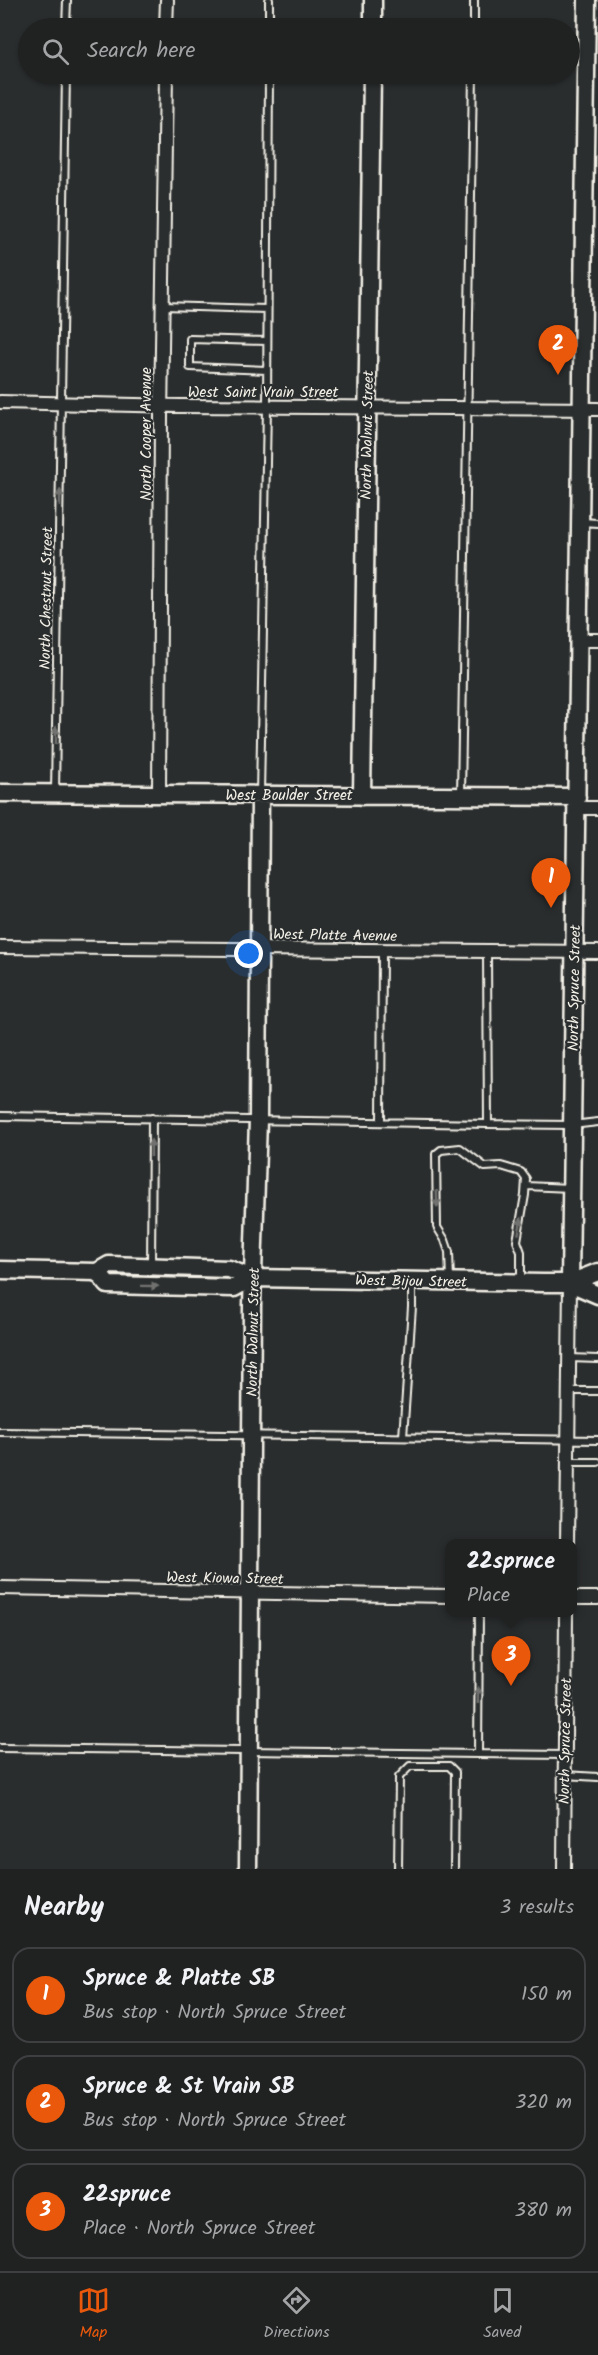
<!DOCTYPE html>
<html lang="en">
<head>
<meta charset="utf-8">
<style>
  body { margin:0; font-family:Kalam,sans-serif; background:#282a2a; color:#f1f3f6 }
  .you { position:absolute; left:249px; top:954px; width:21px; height:21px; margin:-15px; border:4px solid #fff; border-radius:50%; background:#1a73e8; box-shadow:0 0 0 9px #1a73e833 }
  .badge { display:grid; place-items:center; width:39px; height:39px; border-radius:50%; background:#ea580c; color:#fff; font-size:20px; font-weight:700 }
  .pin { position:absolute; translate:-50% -50px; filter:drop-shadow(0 2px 3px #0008) }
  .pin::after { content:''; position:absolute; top:32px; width:21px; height:18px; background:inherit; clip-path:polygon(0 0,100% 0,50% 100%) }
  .popup { position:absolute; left:445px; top:1539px; width:132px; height:78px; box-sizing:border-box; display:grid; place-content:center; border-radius:12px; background:#202222; filter:drop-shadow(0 2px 4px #0005); font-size:20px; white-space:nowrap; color:#a2a4a5 }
  .popup b { font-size:22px; color:#f1f3f6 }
  .popup::after { content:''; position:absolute; left:50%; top:100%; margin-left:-12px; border:12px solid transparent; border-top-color:#202222 }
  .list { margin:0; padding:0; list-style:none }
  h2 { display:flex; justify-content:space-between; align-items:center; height:78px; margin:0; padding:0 24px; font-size:26px }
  h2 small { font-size:20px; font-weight:400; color:#a2a4a5 }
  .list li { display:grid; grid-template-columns:39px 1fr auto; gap:18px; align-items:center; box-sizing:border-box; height:96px; margin:0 12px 12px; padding:0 12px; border:2px solid #3d3f40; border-radius:18px }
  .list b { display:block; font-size:22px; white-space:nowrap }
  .list p { margin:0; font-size:20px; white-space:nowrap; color:#a2a4a5 }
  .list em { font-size:20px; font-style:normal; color:#a2a4a5 }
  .icon { flex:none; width:33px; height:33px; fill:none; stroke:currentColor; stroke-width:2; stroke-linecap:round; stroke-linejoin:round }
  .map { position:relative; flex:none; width:598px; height:1869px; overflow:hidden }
  .search { position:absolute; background:#202222; box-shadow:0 2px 4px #0004; left:18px; right:18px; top:18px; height:66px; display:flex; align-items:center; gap:15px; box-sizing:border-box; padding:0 21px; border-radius:33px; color:#a2a4a5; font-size:22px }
  .sheet { height:402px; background:#202222 }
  nav { display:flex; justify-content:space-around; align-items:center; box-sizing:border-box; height:84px; border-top:2px solid #3d3f40; background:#202222; font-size:16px; color:#a2a4a5 }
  nav a { display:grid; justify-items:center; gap:3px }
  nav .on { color:#ea580c }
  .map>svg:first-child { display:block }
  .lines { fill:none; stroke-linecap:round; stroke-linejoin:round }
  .lane-casing { stroke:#f4f1e8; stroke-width:10 }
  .street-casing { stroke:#f4f1e8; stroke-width:16 }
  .secondary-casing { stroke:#f4f1e8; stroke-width:21 }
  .lane { stroke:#2a2d2e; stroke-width:6 }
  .street { stroke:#2a2d2e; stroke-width:12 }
  .secondary { stroke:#2a2d2e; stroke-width:16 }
  .oneway { fill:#71726f }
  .labels { text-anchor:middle; stroke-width:4.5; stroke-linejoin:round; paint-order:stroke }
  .street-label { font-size:15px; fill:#f4f1e8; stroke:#2a2d2e }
</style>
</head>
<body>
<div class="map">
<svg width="598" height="1869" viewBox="0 0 598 1869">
  <rect width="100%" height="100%" fill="#2a2d2e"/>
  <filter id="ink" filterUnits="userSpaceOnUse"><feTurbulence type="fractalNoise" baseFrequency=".0167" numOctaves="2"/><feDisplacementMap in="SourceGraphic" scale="12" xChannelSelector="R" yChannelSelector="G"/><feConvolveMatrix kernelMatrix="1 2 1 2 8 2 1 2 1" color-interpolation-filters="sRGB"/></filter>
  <g filter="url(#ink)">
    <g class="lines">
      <defs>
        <path id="lane" d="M66,28L67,0
          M269,28V0
          M474,28V0
          M163,306L267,309
          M267,370L190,367V339L267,341
          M581,522L598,523
          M55,793L66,74
          M260,795L267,407L269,74
          M461,796L473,74
          M487,952L488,1124
          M0,1116L488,1124L572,1125L598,1122
          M381,1122L382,951
          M526,1186L570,1188
          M151,1266L152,1118
          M450,1281L449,1252L445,1240L437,1227L436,1154L441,1150L460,1148L485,1167L501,1166L521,1172L526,1179L525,1195L517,1241L521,1252V1282
          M570,1358L598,1359
          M569,1391H598
          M0,1432L598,1440
          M403,1437L412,1307V1282
          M568,1462H598
          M0,1748L565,1755
          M478,1754L479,1612
          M565,1775L598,1777
          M398,1869L399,1777L410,1766H449L455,1772L454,1869"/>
        <path id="street" d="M166,28L167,0
          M0,402L180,406L598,409
          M579,640H598
          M159,794L161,417L166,74
          M577,808H598
          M0,947L598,952
          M567,1544L570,1283
          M0,1588L450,1596
          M572,1598H598
          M564,1869L566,1612"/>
        <path id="secondary" d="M373,28V0
          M0,793L577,797
          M362,796L372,74
          M0,1270L97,1272L109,1265L229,1269L252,1278L543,1283H570L598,1272
          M97,1272L108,1285L234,1288L252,1278
          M570,1283L587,0
          M570,1283L598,1295
          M248,1869L252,1305L258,1120L260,795"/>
      </defs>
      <!-- lane casing -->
      <use href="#lane" class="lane-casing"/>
      <!-- street casing -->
      <use href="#street" class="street-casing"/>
      <!-- secondary casing -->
      <use href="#secondary" class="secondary-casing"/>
      <!-- lane -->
      <use href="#lane" class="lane"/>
      <!-- street -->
      <use href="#street" class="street"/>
      <!-- secondary -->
      <use href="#secondary" class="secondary"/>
    </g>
    <!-- one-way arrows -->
    <defs><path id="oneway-solid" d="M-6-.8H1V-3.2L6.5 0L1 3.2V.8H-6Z" transform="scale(1.5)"/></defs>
    <g class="oneway">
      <use href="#oneway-solid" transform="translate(60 498) rotate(-89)"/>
      <use href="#oneway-solid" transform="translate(56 735) rotate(-89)"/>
      <use href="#oneway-solid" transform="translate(151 1148) rotate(-90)"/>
      <use href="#oneway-solid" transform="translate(437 1199) rotate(88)"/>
      <use href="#oneway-solid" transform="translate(520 1226) rotate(-79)"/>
      <use href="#oneway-solid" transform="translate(150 1286) rotate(1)"/>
      <use href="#oneway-solid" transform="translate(478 1695) rotate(-89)"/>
    </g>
  </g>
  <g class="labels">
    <!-- street labels -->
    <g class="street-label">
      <text x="263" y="397">West Saint Vrain Street</text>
      <text transform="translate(146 434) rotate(-90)" y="5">North Cooper Avenue</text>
      <text transform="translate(367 435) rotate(-89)" y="5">North Walnut Street</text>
      <text transform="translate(46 598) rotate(-89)" y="5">North Chestnut Street</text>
      <text x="289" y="800">West Boulder Street</text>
      <text transform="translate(335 935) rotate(1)" y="5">West Platte Avenue</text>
      <text transform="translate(574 988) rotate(-89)" y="5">North Spruce Street</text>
      <text transform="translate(411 1281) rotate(1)" y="5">West Bijou Street</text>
      <text transform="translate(253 1332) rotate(-89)" y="5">North Walnut Street</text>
      <text transform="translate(225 1578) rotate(1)" y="5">West Kiowa Street</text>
      <text transform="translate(565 1741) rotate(-89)" y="5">North Spruce Street</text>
    </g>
  </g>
</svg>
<div class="you"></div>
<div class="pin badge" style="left:551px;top:908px">1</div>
<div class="pin badge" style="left:558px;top:375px">2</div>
<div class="pin badge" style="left:511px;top:1686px">3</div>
<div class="popup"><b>22spruce</b>Place</div>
<div class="search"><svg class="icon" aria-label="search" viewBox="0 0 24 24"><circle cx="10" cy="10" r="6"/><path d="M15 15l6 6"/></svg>Search here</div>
</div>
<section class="sheet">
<h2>Nearby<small>3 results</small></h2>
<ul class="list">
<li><span class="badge">1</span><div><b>Spruce &amp; Platte SB</b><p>Bus stop · North Spruce Street</p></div><em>150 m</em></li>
<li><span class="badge">2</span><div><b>Spruce &amp; St Vrain SB</b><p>Bus stop · North Spruce Street</p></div><em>320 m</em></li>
<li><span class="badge">3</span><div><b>22spruce</b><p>Place · North Spruce Street</p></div><em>380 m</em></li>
</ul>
</section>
<nav>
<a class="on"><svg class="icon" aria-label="map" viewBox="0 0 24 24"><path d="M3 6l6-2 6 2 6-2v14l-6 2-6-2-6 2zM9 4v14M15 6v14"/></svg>Map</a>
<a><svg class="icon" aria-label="directions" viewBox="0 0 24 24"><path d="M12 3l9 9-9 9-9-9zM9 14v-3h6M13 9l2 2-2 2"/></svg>Directions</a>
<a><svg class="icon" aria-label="saved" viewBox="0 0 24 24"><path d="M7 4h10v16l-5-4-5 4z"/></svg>Saved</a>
</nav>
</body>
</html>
